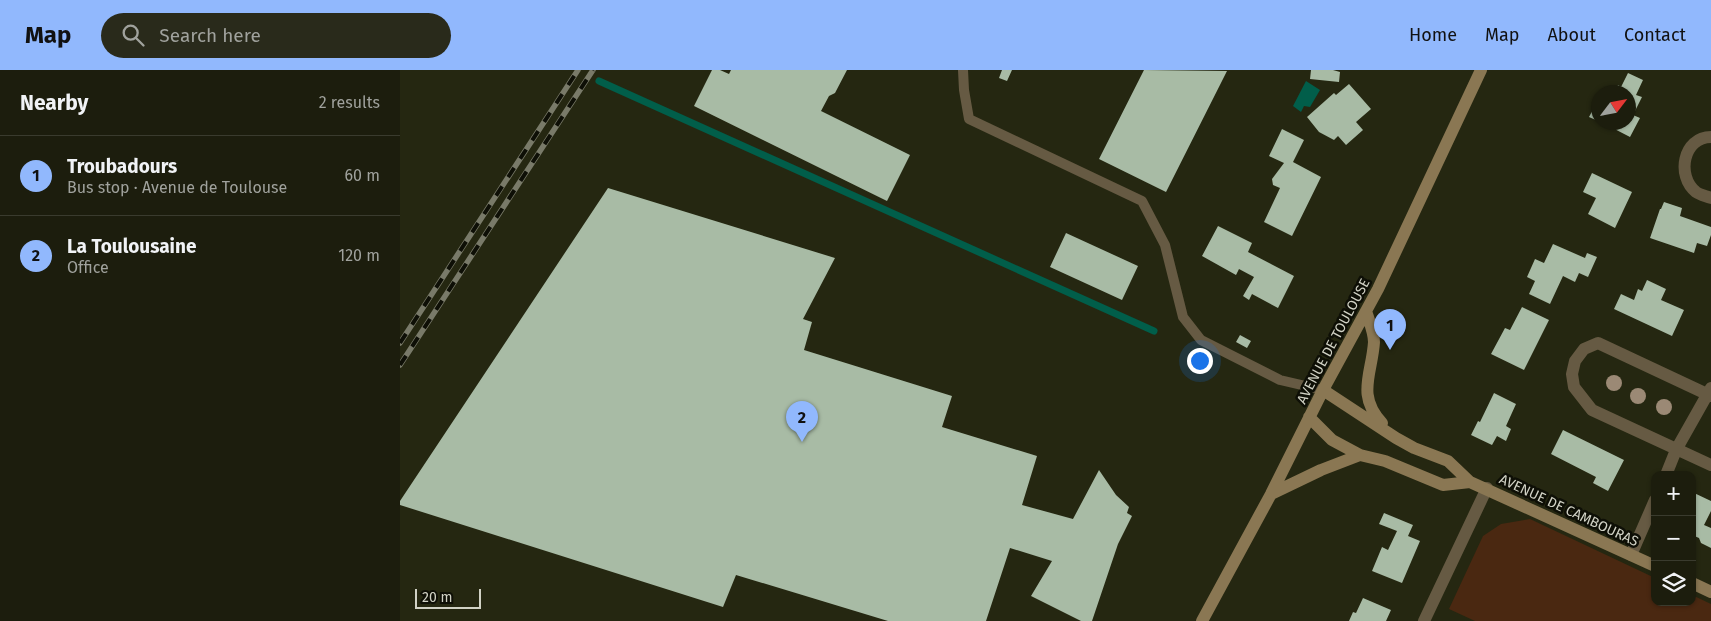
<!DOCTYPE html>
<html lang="en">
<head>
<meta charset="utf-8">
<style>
  body { margin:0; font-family:"Fira Sans",sans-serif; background:#292a1b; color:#f1f3f6 }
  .controls { position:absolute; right:15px; bottom:15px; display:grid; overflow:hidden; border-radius:10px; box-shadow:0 1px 4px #0004 }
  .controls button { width:45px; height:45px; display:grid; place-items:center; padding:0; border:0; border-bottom:1px solid #3a3b2e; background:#1c1d0d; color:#f1f3f6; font:25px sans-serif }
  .compass { position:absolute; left:1191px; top:15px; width:45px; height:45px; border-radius:50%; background:#1c1d0d; box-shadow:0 1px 4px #0004; rotate:58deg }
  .scale { position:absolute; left:15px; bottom:12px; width:66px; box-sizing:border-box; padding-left:5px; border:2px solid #d1d2c5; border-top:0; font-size:14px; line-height:18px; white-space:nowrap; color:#d1d2c5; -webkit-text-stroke:4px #0e0f06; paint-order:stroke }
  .you { position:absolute; left:799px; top:290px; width:18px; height:18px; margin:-12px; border:4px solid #fff; border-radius:50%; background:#1a73e8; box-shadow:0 0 0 8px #1a73e833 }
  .badge { display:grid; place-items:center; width:32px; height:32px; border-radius:50%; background:#91b8fd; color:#111; font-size:16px; font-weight:700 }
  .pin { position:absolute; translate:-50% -41px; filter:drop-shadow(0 1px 2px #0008) }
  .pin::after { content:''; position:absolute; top:26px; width:18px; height:15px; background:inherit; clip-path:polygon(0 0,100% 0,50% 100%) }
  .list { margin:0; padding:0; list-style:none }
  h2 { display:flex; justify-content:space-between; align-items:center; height:65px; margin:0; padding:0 20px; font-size:21px }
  h2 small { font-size:16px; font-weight:400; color:#a0a29d }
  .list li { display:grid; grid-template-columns:32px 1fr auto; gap:15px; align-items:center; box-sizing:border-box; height:80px; padding:0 20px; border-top:1px solid #3a3b2e }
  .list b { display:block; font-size:19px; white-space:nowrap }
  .list p { margin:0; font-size:16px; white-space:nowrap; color:#a0a29d }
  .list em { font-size:16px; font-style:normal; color:#a0a29d }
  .icon { flex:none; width:28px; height:28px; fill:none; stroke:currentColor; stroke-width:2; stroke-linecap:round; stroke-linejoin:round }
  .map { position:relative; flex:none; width:1311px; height:551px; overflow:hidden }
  header { display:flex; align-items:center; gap:30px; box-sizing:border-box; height:70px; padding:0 25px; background:#91b8fd; color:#111 }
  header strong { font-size:24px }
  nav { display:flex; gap:28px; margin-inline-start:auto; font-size:18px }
  .search { width:350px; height:45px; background:#292a1b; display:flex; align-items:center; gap:12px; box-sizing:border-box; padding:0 18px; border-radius:28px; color:#a0a29d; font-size:19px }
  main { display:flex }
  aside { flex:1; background:#1c1d0d }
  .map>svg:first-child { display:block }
  .green { fill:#4a2811 }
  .water { fill:#015e4a }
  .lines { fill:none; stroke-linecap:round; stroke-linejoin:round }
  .stream { stroke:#015e4a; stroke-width:7 }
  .building { fill:#a8bba5 }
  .lane { stroke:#665a43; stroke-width:10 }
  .street { stroke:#665a43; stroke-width:12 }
  .secondary { stroke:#8a7753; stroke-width:12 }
  .rail-casing { stroke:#797a69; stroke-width:5.5 }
  .rail { stroke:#0e0f06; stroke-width:4; stroke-dasharray:11; stroke-linecap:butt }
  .tree { fill:#9b8975 }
  .labels { text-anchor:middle; stroke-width:5; stroke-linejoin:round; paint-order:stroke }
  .street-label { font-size:14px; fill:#d1d2c5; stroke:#0e0f06 }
</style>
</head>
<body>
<header>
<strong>Map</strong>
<div class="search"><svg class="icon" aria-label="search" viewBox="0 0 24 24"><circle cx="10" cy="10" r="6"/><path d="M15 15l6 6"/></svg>Search here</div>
<nav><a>Home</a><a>Map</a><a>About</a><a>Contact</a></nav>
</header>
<main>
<aside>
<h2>Nearby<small>2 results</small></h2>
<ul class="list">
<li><span class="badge">1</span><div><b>Troubadours</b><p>Bus stop · Avenue de Toulouse</p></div><em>60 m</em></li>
<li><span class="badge">2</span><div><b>La Toulousaine</b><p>Office</p></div><em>120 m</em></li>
</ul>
</aside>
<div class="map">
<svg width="1311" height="551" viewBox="0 0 1311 551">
  <rect width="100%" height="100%" fill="#252711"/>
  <!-- green -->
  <path class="green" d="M1130,449L1255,508V532H1292V525L1311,534V551H1075L1049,539L1083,466L1101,454Z"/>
  <!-- water -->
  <path class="water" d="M906,11L920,20L910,37L904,36L901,42L893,36Z"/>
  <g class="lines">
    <!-- stream -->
    <path class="stream" d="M199,11L754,261"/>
  </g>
  <!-- building -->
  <path class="building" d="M312,0H320L329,4L331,0H447L435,23L429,26L421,41L510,85L487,131L294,36Z
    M602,0H612L607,11L599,8Z
    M744,0L827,1L766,122L699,89Z
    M911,0H933L940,2L939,12L910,9Z
    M1228,3L1243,10L1236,25L1242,27L1233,45L1240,48L1230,67L1201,52H1228V22H1215L1218,15L1221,17Z
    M949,14L971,39L956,52L963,60L946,75L938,66L934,70L919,62L907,47L934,23L936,25Z
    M1197,32L1198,33V51L1189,47Z
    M882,59L904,70L893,92L921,107L892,166L864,152L880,118L873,115L872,109L884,93L869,86Z
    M1192,103L1232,122L1215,158L1188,144L1196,128L1183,122Z
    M208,118L435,188L403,249L412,252L404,280L552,326L542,357L637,386L622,435L673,449L699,400L716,425L729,437L727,443L732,446L718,474L692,551H681L631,526L652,491L610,478L586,551H488L336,505L323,537L0,435V431Z
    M1264,132L1282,138L1280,146L1311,157V165L1307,176L1297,173L1294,183L1250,168L1260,139H1261Z
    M818,156L852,173L848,182L894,206L878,238L852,224L849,230L843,226L854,207L839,199L836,205L802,186Z
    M666,163L738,196L722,230L650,197Z
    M1153,174L1185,188L1187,183L1197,187L1188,207L1179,203L1175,212L1163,206L1150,234L1129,224L1135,211L1127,207L1135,189L1144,193Z
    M1247,210L1266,219L1261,230L1284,240L1272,266L1214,239L1221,224L1234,230L1238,219L1242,221Z
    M1122,237L1149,250L1124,300L1091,284L1105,258L1110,260Z
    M840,265L851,271L847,278L836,272Z
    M1094,323L1116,334L1106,356L1111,359L1106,371L1097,366L1092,375L1071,365L1078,351L1080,352Z
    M1163,360L1224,390L1208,421L1193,413L1196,407L1151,384Z
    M1292,422L1311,431V441L1304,455L1311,458V478L1301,473L1299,468L1292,465Z
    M984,443L1013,455L1008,466L1020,471L1002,513L972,501L982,477L988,480L997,461L979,454Z
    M963,528L991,540L986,551H949L953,542L956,543Z"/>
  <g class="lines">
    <!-- lane -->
    <path class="lane" d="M563,0L564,20L569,49L742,131L765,175L783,247L801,270L880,310L923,320"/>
    <!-- street -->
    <path class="street" d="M1311,67C1283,67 1276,106 1296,122C1300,125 1306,126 1311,128
      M1311,326L1198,273L1184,279L1175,291L1172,304L1174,317L1192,340L1311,395
      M1266,405L1276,380L1311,318
      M1231,485L1255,430
      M1024,551L1087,418"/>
    <!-- secondary -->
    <path class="secondary" d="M966,241C969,251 974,262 974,272C972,304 956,325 982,353
      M923,320L996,368L1014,378L1048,391L1070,412L1255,496
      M909,347L932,370L960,385L985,391L1043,415L1070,412
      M871,424L921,400L960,385
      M1292,513L1311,522
      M802,551L871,424L923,320L978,219L1081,0"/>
    <defs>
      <path id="rail" d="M0,273L178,0
        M0,295L193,0"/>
    </defs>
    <!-- rail casing -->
    <use href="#rail" class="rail-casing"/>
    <!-- rail -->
    <use href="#rail" class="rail"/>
  </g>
  <!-- trees -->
  <g class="tree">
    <circle cx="1214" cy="313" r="8"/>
    <circle cx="1238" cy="326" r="8"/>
    <circle cx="1264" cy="337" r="8"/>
  </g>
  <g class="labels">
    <!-- street labels -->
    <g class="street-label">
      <text transform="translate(933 271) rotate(-62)" y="5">AVENUE DE TOULOUSE</text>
      <text transform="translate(1169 440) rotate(25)" y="5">AVENUE DE CAMBOURAS</text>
    </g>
  </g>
</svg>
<div class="controls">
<button>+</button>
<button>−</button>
<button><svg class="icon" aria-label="layers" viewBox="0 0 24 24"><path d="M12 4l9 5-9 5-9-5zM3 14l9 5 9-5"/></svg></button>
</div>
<svg class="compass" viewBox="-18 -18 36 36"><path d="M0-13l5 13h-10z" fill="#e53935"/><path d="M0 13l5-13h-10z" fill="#a0a29d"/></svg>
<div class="scale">20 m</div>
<div class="you"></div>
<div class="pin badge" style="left:990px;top:280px">1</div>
<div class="pin badge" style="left:402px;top:372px">2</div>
</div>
</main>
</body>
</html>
